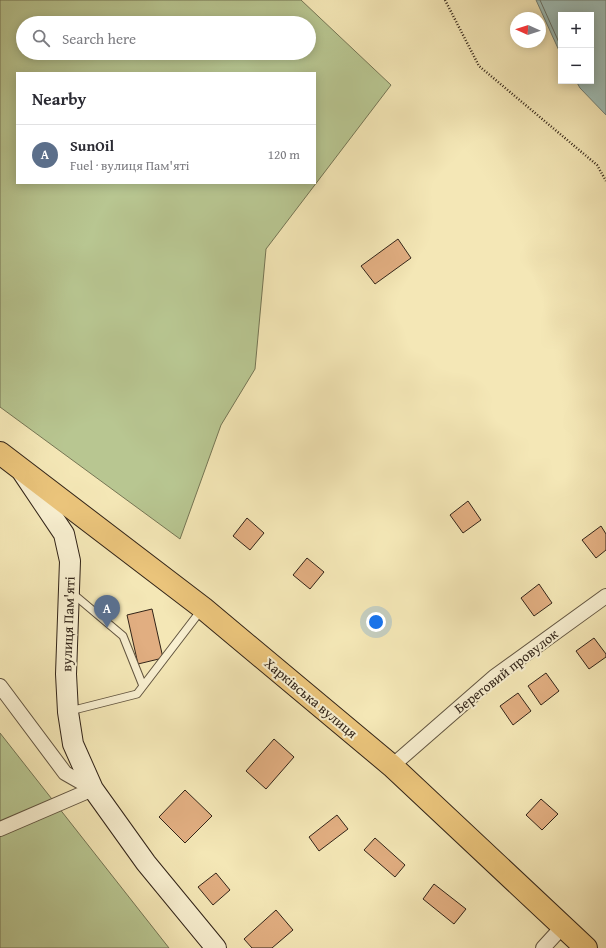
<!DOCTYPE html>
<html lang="en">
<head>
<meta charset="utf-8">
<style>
  body { margin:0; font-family:"Gentium Book Plus",serif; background:#f2f2f3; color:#2b2b33 }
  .controls { position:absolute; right:12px; top:12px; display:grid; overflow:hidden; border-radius:0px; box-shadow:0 2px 10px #0003 }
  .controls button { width:36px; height:36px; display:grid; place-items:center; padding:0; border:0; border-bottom:1px solid #e1e1e2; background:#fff; color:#2b2b33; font:20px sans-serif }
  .compass { position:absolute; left:510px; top:12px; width:36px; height:36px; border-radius:50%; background:#fff; box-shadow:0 2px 10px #0003; rotate:273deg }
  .you { position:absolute; left:376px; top:622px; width:14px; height:14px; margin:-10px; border:3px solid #fff; border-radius:50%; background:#1a73e8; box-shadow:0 0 0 6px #1a73e833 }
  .badge { display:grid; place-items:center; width:26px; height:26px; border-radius:50%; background:#d93025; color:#fff; font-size:13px; font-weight:700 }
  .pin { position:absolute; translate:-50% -33px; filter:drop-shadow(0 1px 2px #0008) }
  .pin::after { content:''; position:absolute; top:21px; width:14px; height:12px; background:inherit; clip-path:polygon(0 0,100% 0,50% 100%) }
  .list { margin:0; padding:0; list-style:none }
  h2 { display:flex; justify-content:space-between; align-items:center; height:52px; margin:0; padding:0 16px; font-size:17px }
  h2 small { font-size:13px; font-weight:400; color:#7c7c81 }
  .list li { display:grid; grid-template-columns:26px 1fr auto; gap:12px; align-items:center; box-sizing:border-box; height:60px; padding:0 16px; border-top:1px solid #e1e1e2 }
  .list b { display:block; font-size:15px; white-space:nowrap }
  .list p { margin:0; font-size:13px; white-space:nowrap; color:#7c7c81 }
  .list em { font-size:13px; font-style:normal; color:#7c7c81 }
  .icon { flex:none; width:22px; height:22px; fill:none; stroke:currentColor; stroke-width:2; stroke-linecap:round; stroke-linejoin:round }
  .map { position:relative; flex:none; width:606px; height:948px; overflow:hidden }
  .search { position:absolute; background:#fff; box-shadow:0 2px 10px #0003; left:16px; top:16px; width:300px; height:44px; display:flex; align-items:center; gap:10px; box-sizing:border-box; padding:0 14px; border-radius:22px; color:#7c7c81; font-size:15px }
  .panel { position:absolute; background:#fff; box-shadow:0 2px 10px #0003; left:16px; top:72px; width:300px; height:112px; border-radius:0px }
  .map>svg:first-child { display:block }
  .green { fill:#b8c691; stroke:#757554; fill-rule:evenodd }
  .water { fill:#9fbeb7; stroke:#738077 }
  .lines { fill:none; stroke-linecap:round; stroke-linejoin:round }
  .shore { stroke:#687168; stroke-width:1 }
  .building { fill:#e1ae81; stroke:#322418 }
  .lane-casing { stroke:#625540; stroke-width:9 }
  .street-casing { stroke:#625540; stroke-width:16 }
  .secondary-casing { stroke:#322418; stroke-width:22 }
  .primary-casing { stroke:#322418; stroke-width:24 }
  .path { stroke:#322418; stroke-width:2.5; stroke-dasharray:1 2; stroke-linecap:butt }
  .lane { stroke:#f8efd0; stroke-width:7 }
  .street { stroke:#f8efd0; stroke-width:14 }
  .secondary { stroke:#f8efd0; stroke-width:20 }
  .primary { stroke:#eac47b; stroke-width:22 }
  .labels { text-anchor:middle; stroke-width:4; stroke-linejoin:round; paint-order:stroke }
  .street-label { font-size:14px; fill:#322418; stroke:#f8efd0 }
</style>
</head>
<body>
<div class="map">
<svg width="606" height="948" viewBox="0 0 606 948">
  <rect width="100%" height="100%" fill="#f4e7b6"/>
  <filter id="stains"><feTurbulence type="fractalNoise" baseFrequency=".005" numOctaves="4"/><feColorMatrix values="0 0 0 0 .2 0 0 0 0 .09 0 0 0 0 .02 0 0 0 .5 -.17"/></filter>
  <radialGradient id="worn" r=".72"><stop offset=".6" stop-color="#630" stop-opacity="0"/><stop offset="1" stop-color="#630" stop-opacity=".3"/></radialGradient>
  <!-- green -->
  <path class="green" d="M0,0H301L391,85L266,249L255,369L221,425L180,539L0,407ZM23,23H309V53H23ZM17,73H315V183H17Z
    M0,733L169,948H0Z"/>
  <!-- water -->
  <path class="water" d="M536,0H606V115L580,88L576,81H591V15H561V55Z"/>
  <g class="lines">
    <!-- shore -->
    <path class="shore" d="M540,0L561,47"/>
  </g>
  <!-- building -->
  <path class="building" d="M398,239L411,258L375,284L361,266Z
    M468,501L481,520L463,533L450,515Z
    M247,518L264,533L250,550L233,536Z
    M601,526L606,534V550L596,558L582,540Z
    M307,558L324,572L310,589L293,575Z
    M539,584L552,603L534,616L521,598Z
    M152,609L163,658L138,664L127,615Z
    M594,638L606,654V657L589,669L576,651Z
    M546,673L559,691L541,705L528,686Z
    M518,693L531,711L513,725L500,706Z
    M274,739L294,757L266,789L246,771Z
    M185,790L212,816L185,843L159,817Z
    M541,799L558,814L542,830L526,815Z
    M337,815L348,829L319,851L309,837Z
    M375,838L405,865L395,877L364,850Z
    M216,873L230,890L213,905L198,887Z
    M434,884L466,909L454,924L423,899Z
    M276,910L293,930L272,948H252L244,939Z"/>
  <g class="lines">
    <defs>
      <path id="lane" d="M72,593L123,636L143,686
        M70,711L137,694L202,609"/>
      <path id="street" d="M0,686L65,773L93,789
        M392,766L494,677L606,596
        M0,829L93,789
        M543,948L564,925"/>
      <path id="secondary" d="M23,473L64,534L70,561L66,674L68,712L73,744L93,789L146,863L216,948"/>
      <path id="primary" d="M0,453L203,608L392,766L586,948"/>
    </defs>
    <!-- lane casing -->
    <use href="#lane" class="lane-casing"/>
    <!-- street casing -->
    <use href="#street" class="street-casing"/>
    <!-- secondary casing -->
    <use href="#secondary" class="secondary-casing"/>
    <!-- primary casing -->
    <use href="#primary" class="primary-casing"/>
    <!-- path -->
    <path class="path" d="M445,0L479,66L597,165L606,181"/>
    <!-- lane -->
    <use href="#lane" class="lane"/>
    <!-- street -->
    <use href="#street" class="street"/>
    <!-- secondary -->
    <use href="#secondary" class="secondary"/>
    <!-- primary -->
    <use href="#primary" class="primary"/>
  </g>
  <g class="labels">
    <!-- street labels -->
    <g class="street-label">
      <text transform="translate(68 624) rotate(-88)" y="5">вулиця Пам'яті</text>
      <text transform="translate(506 671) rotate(-38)" y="5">Береговий провулок</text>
      <text transform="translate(311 698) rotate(40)" y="5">Харківська вулиця</text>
    </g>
  </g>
  <rect width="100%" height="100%" filter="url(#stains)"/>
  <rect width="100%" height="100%" fill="url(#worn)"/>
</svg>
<div class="controls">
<button>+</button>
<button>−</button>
</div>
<svg class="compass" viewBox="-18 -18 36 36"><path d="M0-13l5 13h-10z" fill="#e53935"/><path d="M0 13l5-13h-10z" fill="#7c7c81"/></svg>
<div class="you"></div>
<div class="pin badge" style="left:107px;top:628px;background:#5c6f8a">A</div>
<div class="search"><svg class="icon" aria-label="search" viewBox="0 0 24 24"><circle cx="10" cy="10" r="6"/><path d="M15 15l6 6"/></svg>Search here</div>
<section class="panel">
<h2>Nearby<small></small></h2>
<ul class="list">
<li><span class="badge" style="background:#5c6f8a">A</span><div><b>SunOil</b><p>Fuel · вулиця Пам'яті</p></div><em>120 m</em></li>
</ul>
</section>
</div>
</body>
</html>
